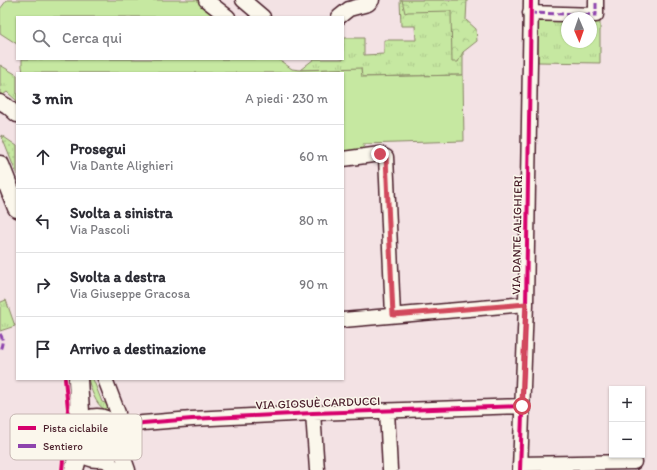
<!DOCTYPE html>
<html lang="it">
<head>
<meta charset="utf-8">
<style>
  body { margin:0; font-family:Itim,sans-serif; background:#f7f7f7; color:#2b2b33 }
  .controls { position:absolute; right:12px; bottom:12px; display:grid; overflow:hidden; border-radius:0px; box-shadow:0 1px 3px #0004 }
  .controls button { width:36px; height:36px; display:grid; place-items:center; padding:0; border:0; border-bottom:1px solid #e1e1e2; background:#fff; color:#2b2b33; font:20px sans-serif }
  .compass { position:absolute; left:561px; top:12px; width:36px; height:36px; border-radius:50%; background:#fff; box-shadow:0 1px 3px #0004; rotate:178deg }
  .stop { position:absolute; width:12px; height:12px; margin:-9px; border:3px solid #d1495b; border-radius:50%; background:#fff }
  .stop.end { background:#d1495b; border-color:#fff; box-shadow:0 1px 4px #0008 }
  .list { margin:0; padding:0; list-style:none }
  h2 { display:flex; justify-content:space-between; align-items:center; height:52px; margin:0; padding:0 16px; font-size:17px }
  h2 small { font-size:13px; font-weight:400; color:#7c7c81 }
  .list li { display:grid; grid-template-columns:26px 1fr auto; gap:12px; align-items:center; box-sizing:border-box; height:64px; padding:0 16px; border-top:1px solid #e1e1e2 }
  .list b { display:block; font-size:15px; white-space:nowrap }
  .list p { margin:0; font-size:13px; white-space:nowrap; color:#7c7c81 }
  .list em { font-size:13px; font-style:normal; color:#7c7c81 }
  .icon { flex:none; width:22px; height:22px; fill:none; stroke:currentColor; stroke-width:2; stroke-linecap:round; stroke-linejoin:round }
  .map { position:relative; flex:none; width:657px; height:470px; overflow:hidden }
  .search { position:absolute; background:#fff; box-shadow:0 1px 3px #0004; left:16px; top:16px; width:328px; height:44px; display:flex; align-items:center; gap:10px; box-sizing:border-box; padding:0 14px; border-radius:0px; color:#7c7c81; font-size:15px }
  .panel { position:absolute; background:#fff; box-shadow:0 1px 3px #0004; left:16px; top:72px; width:328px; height:308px; border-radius:0px }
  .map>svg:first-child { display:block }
  .grass { fill:url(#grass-tufts); stroke:#888466 }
  .forest { fill:url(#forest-crowns); stroke:#888466 }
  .park { fill:url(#park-dots); stroke:#888466 }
  .pitch { fill:#c6e8a1; stroke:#888466 }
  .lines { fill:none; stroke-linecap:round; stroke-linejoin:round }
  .minor-casing { stroke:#4a1f2b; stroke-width:17 }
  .major-casing { stroke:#4a1f2b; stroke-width:21 }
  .minor { stroke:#fbf7ec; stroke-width:14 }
  .major { stroke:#fbf7ec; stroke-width:18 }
  .quiet { stroke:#8e44ad; stroke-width:3; stroke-dasharray:6 3; stroke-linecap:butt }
  .cycleway-casing { stroke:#fbf7ec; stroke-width:6 }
  .cycleway { stroke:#d6006c; stroke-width:4 }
  .route { stroke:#d1495b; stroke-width:5 }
  .labels { text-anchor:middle; stroke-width:3; stroke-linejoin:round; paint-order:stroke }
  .street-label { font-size:12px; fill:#4a1f2b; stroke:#fbf7ec }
  .key { fill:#fbf7ec; stroke:#c6b6b2; stroke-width:1 }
  .key-label { font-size:11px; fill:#4a1f2b }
</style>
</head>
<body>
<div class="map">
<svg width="657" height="470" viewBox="0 0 657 470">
  <defs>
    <pattern id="grass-tufts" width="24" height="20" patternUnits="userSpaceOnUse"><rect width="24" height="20" fill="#c6e8a1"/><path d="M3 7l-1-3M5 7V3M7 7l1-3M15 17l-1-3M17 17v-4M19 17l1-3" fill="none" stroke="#acc78b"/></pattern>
    <pattern id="forest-crowns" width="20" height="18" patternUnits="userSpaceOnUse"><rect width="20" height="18" fill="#c6e8a1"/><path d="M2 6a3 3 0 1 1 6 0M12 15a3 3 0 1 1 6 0" fill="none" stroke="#acc78b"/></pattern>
    <pattern id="park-dots" width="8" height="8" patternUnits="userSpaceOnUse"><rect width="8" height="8" fill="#c6e8a1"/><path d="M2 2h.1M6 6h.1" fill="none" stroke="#acc78b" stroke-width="1.8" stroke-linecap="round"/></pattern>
  </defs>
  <rect width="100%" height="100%" fill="#f3e2e4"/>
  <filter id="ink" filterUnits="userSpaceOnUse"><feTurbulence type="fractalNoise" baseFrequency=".025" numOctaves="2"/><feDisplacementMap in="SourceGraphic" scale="8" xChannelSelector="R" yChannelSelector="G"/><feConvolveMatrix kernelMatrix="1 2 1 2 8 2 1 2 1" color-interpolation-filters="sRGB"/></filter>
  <g filter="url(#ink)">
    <!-- grass -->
    <path class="grass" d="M400,0H463V75L361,77V69L300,70L314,59H343V38H364V55L384,54V40H416L415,26H401Z
      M538,20H567V42H591V20H600V63L538,62Z
      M0,65L17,75V101L7,92L3,95L0,94Z
      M6,300L15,326L0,331V304L1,302Z
      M88,379H93L102,402L111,405L114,413C112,412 108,412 105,410C95,404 91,389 88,379Z"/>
    <!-- forest -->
    <path class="forest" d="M402,0H467L466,20L476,29L477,41L463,52L458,62H452L451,11L408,12L405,13Z"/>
    <!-- park -->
    <path class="park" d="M1,135L17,146V175Z"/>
    <!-- pitch -->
    <path class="pitch" d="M7,0H202L224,17H17V44L0,33V9Z
      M22,59H278L292,69L300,70L361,68L362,77L463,75L464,141L363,144L366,150L343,151V73H23L22,66Z"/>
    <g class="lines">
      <defs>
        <path id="minor" d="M206,0L228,17
          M243,0L263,17
          M530,13L596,15V0
          M339,17L349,9L368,4L372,0
          M0,102L7,106L17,115
          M343,159L380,154L386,157L393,315
          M343,320L526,304
          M105,379L118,413L117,421L114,428
          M387,411L390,470
          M313,413L317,470
          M114,428L143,423L192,419L313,413L522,406
          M117,439L128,470
          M100,458L107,461L117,470
          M520,464L634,462
          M520,470L526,304L531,0"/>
        <path id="major" d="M0,165L17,208
          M78,379L80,412V428
          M77 438a20 20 0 1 1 40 0a20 20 0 1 1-40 0Z
          M74,470L80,448"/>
      </defs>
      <!-- minor casing -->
      <use href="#minor" class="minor-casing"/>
      <!-- major casing -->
      <use href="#major" class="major-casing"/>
      <!-- minor -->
      <use href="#minor" class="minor"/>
      <!-- major -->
      <use href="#major" class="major"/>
      <!-- quiet -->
      <path class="quiet" d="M530,13L596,15V0
        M0,334C4,339 2,345 0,350"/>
      <defs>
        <path id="cycleway" d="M114,428L143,423L192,419L313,413L522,406
          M62,470L68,409L65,379
          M520,470L526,304L531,0"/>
      </defs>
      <!-- cycleway casing -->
      <use href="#cycleway" class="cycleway-casing"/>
      <!-- cycleway -->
      <use href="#cycleway" class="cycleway"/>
    </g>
  </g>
  <g class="lines" filter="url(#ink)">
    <!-- route -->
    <path class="route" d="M380,154L386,157L393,315L526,304L522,406"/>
  </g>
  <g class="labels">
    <!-- street labels -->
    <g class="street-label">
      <text transform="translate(517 235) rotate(-89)" y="4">VIA DANTE ALIGHIERI</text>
      <text transform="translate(318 403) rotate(-2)" y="4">VIA GIOSUÈ CARDUCCI</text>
    </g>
  </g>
  <!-- legend -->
  <rect x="10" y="414" width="132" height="46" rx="6" class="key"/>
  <rect x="18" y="426" width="18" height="4" fill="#d6006c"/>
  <rect x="18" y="444" width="18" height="4" fill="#8e44ad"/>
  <g class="key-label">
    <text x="43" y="432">Pista ciclabile</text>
    <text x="43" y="450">Sentiero</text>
  </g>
</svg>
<div class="controls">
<button>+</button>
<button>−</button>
</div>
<svg class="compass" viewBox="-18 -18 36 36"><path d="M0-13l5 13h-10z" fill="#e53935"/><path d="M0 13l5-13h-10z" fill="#7c7c81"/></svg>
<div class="stop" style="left:522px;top:406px"></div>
<div class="stop end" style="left:380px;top:154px"></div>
<div class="search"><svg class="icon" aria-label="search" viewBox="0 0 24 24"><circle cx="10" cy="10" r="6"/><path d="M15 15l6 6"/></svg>Cerca qui</div>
<section class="panel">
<h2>3 min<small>A piedi · 230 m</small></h2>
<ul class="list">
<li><svg class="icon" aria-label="ahead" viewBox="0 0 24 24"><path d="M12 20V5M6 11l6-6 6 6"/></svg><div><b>Prosegui</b><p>Via Dante Alighieri</p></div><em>60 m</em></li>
<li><svg class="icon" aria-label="left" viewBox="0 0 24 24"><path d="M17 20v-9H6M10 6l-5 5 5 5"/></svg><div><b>Svolta a sinistra</b><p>Via Pascoli</p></div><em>80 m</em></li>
<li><svg class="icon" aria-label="right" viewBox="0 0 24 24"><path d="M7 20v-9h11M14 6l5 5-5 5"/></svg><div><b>Svolta a destra</b><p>Via Giuseppe Gracosa</p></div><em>90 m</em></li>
<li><svg class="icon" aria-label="arrive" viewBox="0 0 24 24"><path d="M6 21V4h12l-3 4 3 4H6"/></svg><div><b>Arrivo a destinazione</b></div></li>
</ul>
</section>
</div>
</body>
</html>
